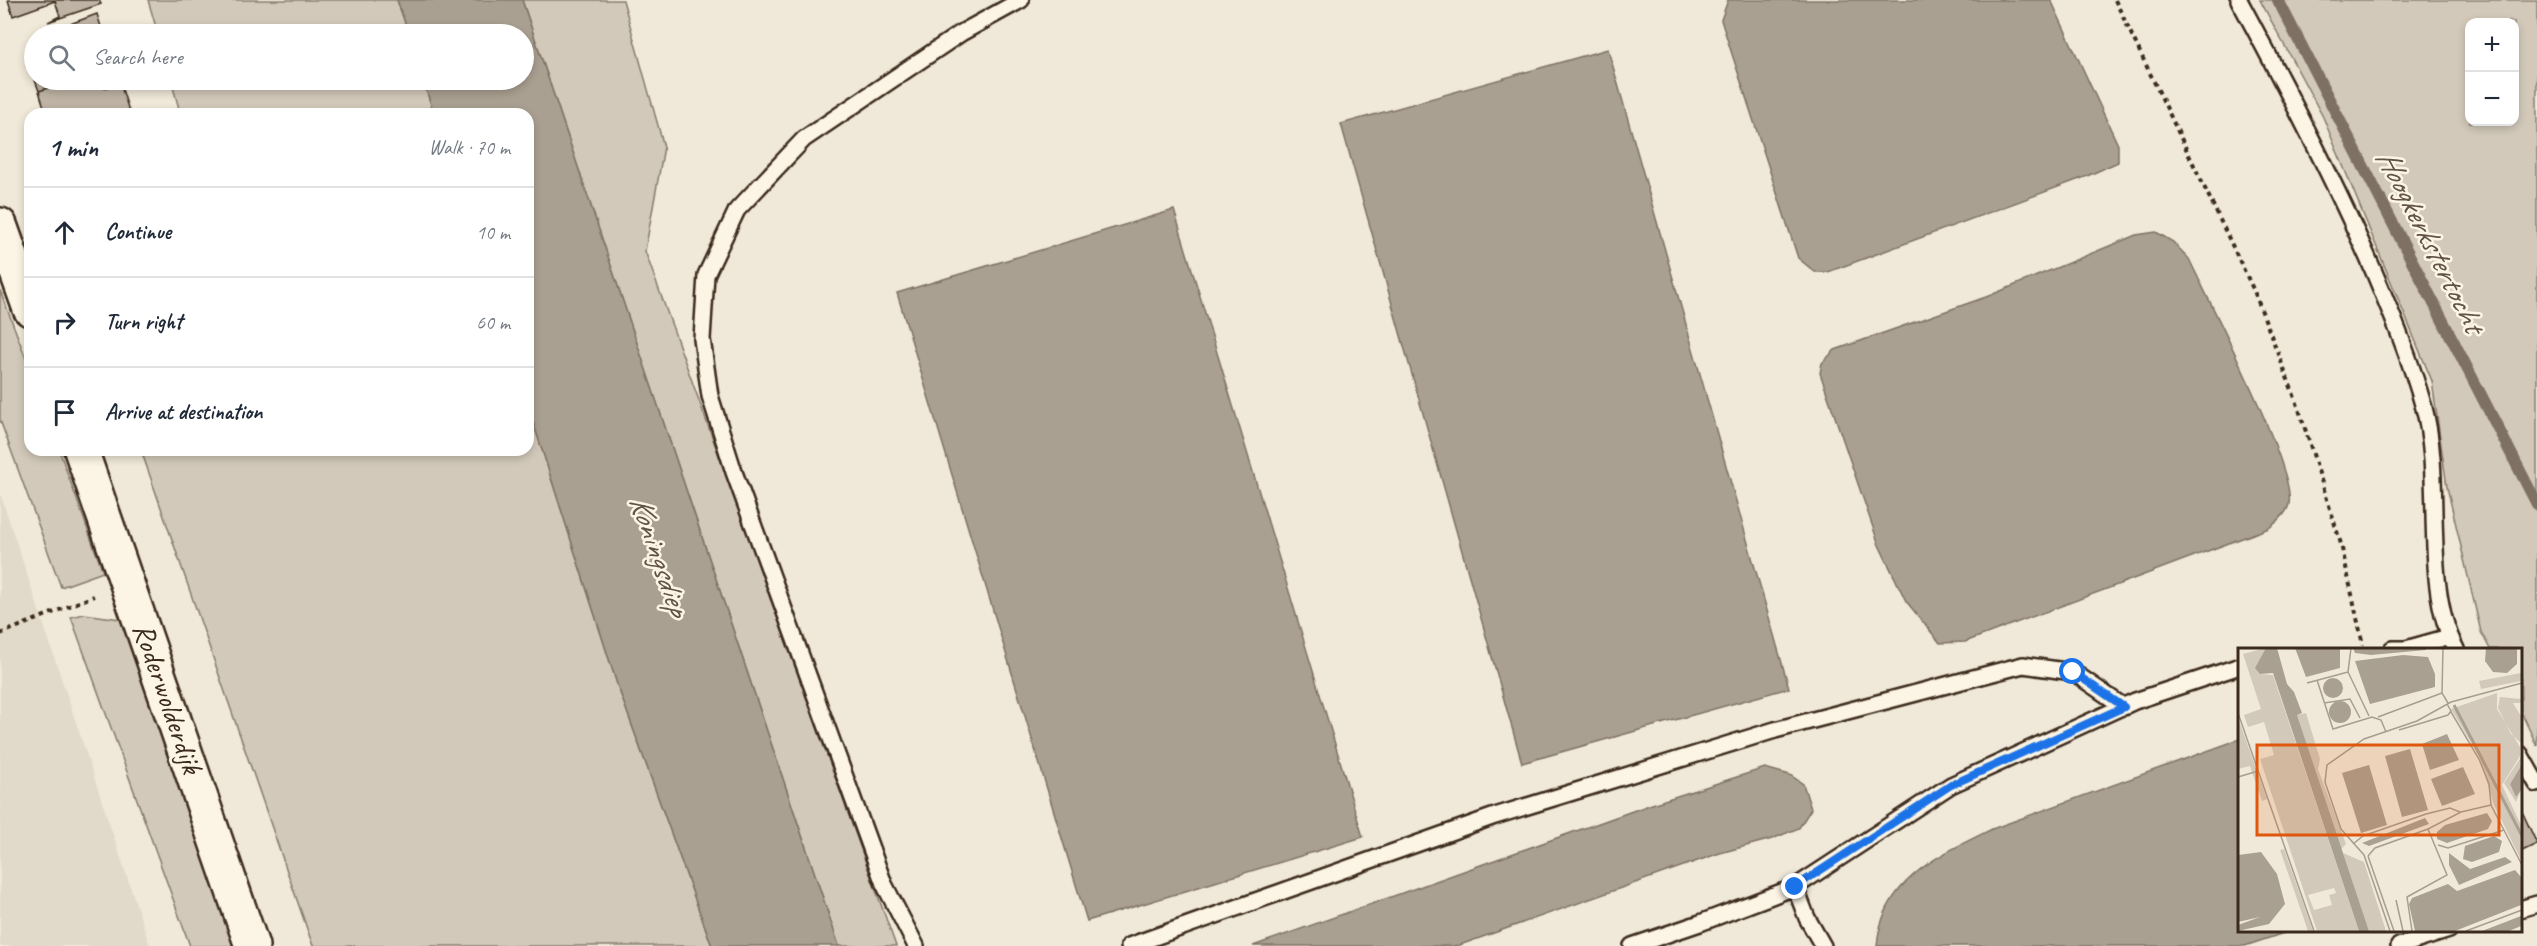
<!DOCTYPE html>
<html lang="en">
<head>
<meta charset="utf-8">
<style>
  body { margin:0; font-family:Caveat,sans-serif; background:#f6f6f7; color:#1f2937 }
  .controls { position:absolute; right:18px; top:18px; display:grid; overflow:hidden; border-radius:12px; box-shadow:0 3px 9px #0003 }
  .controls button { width:54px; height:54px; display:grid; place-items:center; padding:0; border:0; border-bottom:2px solid #e0e1e3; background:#fff; color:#1f2937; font:30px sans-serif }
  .stop { position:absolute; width:18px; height:18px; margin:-14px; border:4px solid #1a73e8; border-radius:50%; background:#fff }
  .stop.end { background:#1a73e8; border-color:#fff; box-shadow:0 2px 6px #0008 }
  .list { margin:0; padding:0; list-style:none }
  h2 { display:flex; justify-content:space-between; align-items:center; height:78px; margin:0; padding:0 24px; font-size:26px }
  h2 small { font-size:20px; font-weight:400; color:#747a83 }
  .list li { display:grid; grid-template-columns:39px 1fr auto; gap:18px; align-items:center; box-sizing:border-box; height:90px; padding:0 24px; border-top:2px solid #e0e1e3 }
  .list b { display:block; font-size:22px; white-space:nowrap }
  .list em { font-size:20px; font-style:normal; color:#747a83 }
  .icon { flex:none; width:33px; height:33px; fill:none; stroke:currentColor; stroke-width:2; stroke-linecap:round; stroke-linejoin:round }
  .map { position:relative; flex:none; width:2537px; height:946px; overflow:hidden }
  .search { position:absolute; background:#fff; box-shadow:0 3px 9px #0003; left:24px; top:24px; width:510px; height:66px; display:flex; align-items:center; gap:15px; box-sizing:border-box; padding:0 21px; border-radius:33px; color:#747a83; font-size:22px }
  .panel { position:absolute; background:#fff; box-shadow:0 3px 9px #0003; left:24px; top:108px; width:510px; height:348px; border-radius:18px }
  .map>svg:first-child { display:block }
  .built { fill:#e1d9c9 }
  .green { fill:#d2c9ba; stroke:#867a6c; stroke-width:1.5; fill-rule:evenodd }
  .water { fill:#aaa091; stroke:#7e7163; stroke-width:1.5 }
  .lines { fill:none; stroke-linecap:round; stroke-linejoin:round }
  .stream { stroke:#7e7163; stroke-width:12 }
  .building { fill:#beb3a4; stroke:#3b2a1e; stroke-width:1.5 }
  .service-casing { stroke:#3b2a1e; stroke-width:20 }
  .tertiary-casing { stroke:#3b2a1e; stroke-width:38 }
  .path { stroke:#3b2a1e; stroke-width:4; stroke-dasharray:4.5 4.5; stroke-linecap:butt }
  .service { stroke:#fcf5e5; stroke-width:15 }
  .tertiary { stroke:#fcf5e5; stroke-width:33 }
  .route { stroke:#1a73e8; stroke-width:8 }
  .labels { text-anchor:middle; stroke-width:5; stroke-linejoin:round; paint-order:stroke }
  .street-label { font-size:30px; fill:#3b2a1e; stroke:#fcf5e5 }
  .water-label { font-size:32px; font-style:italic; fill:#625346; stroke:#fcf5e5 }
  .inset-river { fill:none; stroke:#aaa091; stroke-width:3 }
  .inset-road { fill:none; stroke:#a89d8e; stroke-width:1.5 }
  .view { fill:#df570d; fill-opacity:0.15; stroke:#df570d; stroke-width:3 }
  .inset-edge { fill:none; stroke:#3b2a1e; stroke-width:3 }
</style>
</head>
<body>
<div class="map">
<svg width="2537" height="946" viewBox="0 0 2537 946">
  <rect width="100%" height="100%" fill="#f0e9d9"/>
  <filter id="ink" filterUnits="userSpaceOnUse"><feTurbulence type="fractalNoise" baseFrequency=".0167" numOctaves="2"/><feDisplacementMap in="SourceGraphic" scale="12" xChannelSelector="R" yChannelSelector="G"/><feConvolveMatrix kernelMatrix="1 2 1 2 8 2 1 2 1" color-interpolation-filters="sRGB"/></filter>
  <g filter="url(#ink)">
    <!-- built -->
    <path class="built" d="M0,493L150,946H0Z"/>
    <!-- green -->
    <path class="green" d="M148,0H397L409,34H158Z
      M522,0H623L664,147L645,251L896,946H839Z
      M2260,0H2537V746L2521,712L2520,649H2490L2481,632L2447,487L2432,381L2323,117ZM2470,22H2514V122H2470Z
      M171,80H423L434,114H176L180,112Z
      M0,290L30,369V450H59L103,572L61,587L0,420Z
      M528,406L617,684L712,946H313L141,450H528Z
      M84,614L120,619L238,946H190L71,617Z"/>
    <!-- water -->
    <path class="water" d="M397,0H522L839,946H712L617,684L528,406V114H434L423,80H524V34H409Z
      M1728,0H2051L2118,145V162L2085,177L1828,272H1815L1798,258L1721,20Z
      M1608,49L1789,688L1522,763L1341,124Z
      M1174,210L1363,837L1087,921L897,293Z
      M2156,232L2173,242L2189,259C2209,301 2296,468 2289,504C2287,514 2277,522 2269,528L1965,642L1940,643L1906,601L1879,545L1820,373L1822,363L1835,350L1986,297L2136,235Z
      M2240,739V930H2293L2245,946H1877C1882,880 1939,855 1992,829Z
      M1765,768L1790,775L1803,784L1811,809L1799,828L1772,839L1720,853L1457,946H1253L1655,803Z"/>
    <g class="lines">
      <!-- stream -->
      <path class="stream" d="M2278,0L2537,504"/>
    </g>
    <!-- building -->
    <path class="building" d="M8,0H99L101,4L48,22L60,16L55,1L13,16Z
      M97,14L103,33L66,34L63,27L51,31Z
      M34,54V78L27,56Z
      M35,80H72L39,91Z
      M72,80H102L104,88L120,83L130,114H93L91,111L82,114H46L39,91Z
      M2520,807L2537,844L2520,852Z"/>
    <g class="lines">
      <defs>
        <path id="service" d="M2239,0C2287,89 2334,179 2374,272C2393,317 2411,361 2424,408C2444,480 2421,585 2456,649
          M2392,649H2406L2449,637
          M2520,754L2537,784
          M1795,887L1807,918L1823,946
          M2520,909L2537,904
          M916,946L884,884L734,472L710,396L702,339L706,275L737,210L804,139L961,33L1021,0
          M1129,946L1495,816L1775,730L2023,665L2073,672L2124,707
          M1632,946L1700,923L1795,887L1951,785L2135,701L2240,666
          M2399,946L2449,930"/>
        <path id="tertiary" d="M0,225L30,309
          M81,450L252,946"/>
      </defs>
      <!-- service casing -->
      <use href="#service" class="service-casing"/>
      <!-- tertiary casing -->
      <use href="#tertiary" class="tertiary-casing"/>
      <!-- path -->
      <path class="path" d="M2115,0L2254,291L2297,403L2341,544L2363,645
        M0,634L94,596"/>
      <!-- service -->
      <use href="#service" class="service"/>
      <!-- tertiary -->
      <use href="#tertiary" class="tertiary"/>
    </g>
  </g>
  <g class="lines" filter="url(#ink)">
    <!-- route -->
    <path class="route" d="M1795,887L1951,785L2124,707L2073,672"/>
  </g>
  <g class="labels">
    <!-- street labels -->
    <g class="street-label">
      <text transform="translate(168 698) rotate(71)" y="10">Roderwolderdijk</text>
    </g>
    <!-- water labels -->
    <g class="water-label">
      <text transform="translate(2431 240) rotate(63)" y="11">Hoogkerkstertocht</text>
      <text transform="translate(660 555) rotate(71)" y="11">Koningsdiep</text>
    </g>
  </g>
  <!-- overview -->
  <g transform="translate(2238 648)">
    <rect width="284" height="284" fill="#f0e9d9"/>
    <path d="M28,0L22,26L35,27L121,283H79L22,111L36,107L26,74L10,79L6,67L23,61L5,6ZM96,240L98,245L91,247L94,257L76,262L70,247ZM283,25V33L243,41L241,33ZM259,45V61L282,99V108L264,137L283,177V212L256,157L241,108L213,61ZM262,49L283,51V55H275L283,68V95L273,86L260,60ZM68,65L82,111L80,121L108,196L103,201L59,67ZM0,70L29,151L24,153L12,118L0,121ZM283,109V118L272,136L278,148L283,142L278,154L266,135ZM46,201L75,283H70L42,202ZM105,205L126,214L148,283H131Z" fill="#d2c9ba" fill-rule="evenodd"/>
    <path d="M28,0H39L49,36L56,44L64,65L59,67L131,283H121L35,25L22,26L17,20ZM57,0H102V20L68,29ZM115,0H188V2L133,7L117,5ZM248,0H279V16L269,25L255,24L247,13ZM165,7L190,9L197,26V39L132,56L117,13ZM85 40a10 10 0 1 1 20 0a10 10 0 1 1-20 0ZM91 64a11 11 0 1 1 22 0a11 11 0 1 1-22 0ZM209,86L221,112L192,122L184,96ZM172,101L190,162L164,169L147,108ZM131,117L149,177L123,185L104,125ZM283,118V142L278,149L272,136ZM225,119L237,146L204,158L193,131ZM249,165L254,173L250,181L209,195L199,191V184L207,177ZM187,170L191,176L131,198L124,195ZM256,188L264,193L261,204L234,214L225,211L227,198ZM23,204L39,226L47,256L31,276L0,283V277L22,269L0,274V207ZM211,205L232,221L267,209L274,214L221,237L211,217ZM277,222L283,229V257L217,283H177L171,256L174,250L210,236L219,243ZM283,268V278L271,283H244Z" fill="#aaa091"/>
    <path class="inset-river" d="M216,57L284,188"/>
    <path class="inset-road" d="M113,0L110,24L131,68M205,0L204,45L210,55M79,32L95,81L134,69L143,72L148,84M69,35L110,24M86,55L112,51L122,70M213,64L241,111L251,136L253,157L284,217M0,65L76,283M140,69L204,45M161,82L210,67L213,63L209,56M0,129L20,123M115,196L125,188L188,166L212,160L222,164M200,197L210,200L266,182M130,208L137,200L190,181L223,164L253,157M130,208L156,283M158,252L165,283M152,283L126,207L103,181L87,134L89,117L126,91L179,73L213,54L284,35M174,283L169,249L209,227L190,181M228,283L284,262"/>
    <path class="view" d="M19,97H261V187H19Z"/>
    <rect width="284" height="284" class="inset-edge"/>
  </g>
</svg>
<div class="controls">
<button>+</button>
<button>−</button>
</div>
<div class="stop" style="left:2073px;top:672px"></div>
<div class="stop end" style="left:1795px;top:887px"></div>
<div class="search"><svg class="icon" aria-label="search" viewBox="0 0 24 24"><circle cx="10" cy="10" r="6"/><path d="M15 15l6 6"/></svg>Search here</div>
<section class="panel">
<h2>1 min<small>Walk · 70 m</small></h2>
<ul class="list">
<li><svg class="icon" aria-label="ahead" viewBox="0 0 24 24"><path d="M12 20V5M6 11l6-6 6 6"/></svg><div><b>Continue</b></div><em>10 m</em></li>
<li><svg class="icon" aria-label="right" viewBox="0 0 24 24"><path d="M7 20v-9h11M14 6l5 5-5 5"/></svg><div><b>Turn right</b></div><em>60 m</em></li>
<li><svg class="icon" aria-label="arrive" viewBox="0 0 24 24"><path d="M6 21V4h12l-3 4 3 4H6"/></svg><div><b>Arrive at destination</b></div></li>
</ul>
</section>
</div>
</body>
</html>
